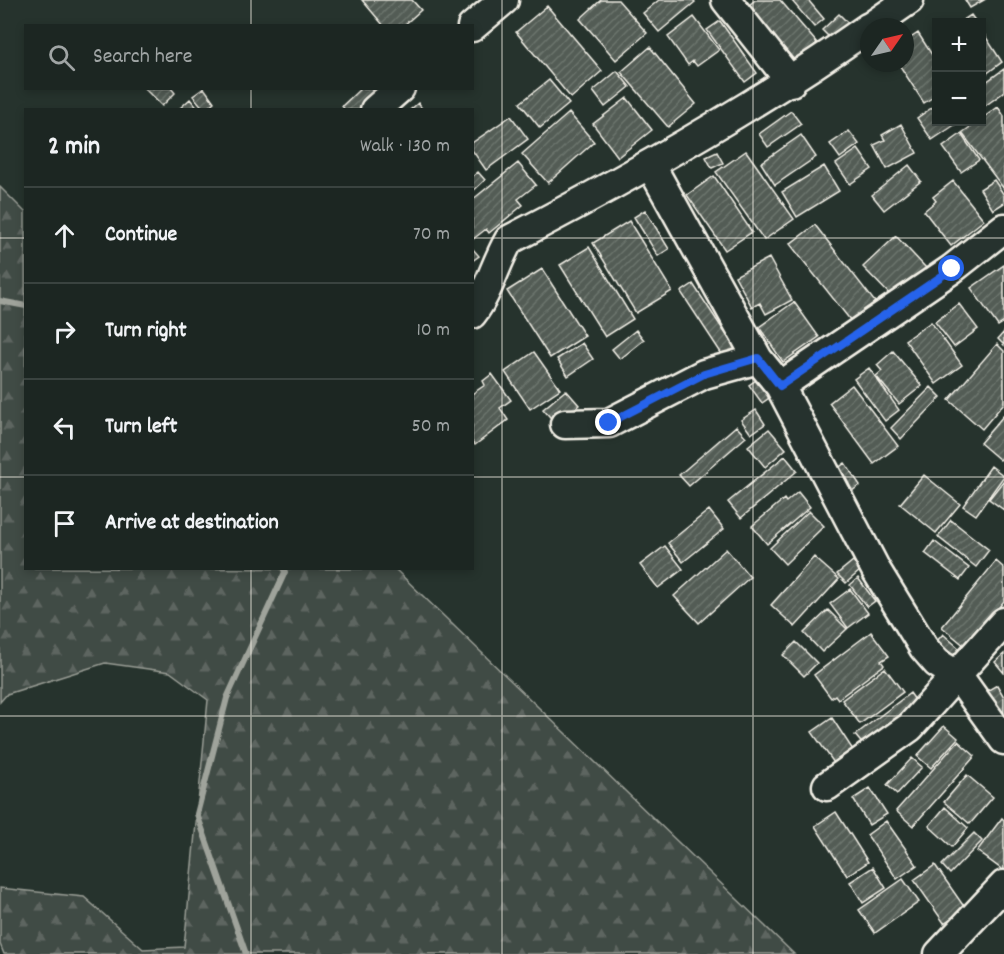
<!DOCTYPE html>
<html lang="en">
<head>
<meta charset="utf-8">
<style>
  body { margin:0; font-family:Dekko,sans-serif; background:#29322f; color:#f1f3f6 }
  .controls { position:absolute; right:18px; top:18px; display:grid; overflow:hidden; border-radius:0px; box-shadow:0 3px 9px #0003 }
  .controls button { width:54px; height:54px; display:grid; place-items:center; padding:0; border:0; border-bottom:2px solid #3a4340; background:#1c2622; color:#f1f3f6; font:30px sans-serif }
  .compass { position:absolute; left:860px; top:18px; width:54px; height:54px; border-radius:50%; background:#1c2622; box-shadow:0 3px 9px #0003; rotate:56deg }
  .stop { position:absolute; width:18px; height:18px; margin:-14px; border:4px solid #2563eb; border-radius:50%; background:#fff }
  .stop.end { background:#2563eb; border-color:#fff; box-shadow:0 2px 6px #0008 }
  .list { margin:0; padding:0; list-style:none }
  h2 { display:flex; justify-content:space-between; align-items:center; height:78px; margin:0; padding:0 24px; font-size:26px }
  h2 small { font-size:20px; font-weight:400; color:#a0a5a5 }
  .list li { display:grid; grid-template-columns:39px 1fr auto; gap:18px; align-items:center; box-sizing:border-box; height:96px; padding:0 24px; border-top:2px solid #3a4340 }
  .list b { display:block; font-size:22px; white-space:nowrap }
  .list em { font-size:20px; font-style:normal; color:#a0a5a5 }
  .icon { flex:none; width:33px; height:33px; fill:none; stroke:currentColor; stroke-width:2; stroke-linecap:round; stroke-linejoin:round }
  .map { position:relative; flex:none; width:1004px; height:954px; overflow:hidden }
  .search { position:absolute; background:#1c2622; box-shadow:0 3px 9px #0003; left:24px; top:24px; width:450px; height:66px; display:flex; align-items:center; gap:15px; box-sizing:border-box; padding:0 21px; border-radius:0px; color:#a0a5a5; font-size:22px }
  .panel { position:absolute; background:#1c2622; box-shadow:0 3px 9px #0003; left:24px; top:108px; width:450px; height:462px; border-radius:0px }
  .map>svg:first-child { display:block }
  .forest { fill:url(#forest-firs); stroke:#9a9e96; stroke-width:1.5 }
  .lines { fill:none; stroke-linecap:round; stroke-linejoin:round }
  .stream { stroke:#9fa39b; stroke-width:6 }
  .building { fill:url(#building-hatch); stroke:#f4f1e8; stroke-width:1.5 }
  .minor-casing { stroke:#f4f1e8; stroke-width:33 }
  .minor { stroke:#26332d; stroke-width:28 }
  .route { stroke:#2563eb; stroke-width:8 }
  .grid { fill:none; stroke:#f4f1e8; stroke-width:1.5; stroke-opacity:0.55 }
</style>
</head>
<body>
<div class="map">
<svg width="1004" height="954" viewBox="0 0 1004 954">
  <defs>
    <pattern id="forest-firs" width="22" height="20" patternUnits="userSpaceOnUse" patternTransform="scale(1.5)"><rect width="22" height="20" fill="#414b45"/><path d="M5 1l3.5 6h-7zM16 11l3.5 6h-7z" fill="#5d6560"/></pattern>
    <pattern id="building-hatch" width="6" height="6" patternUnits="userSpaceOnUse" patternTransform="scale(1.5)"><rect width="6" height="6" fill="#525c55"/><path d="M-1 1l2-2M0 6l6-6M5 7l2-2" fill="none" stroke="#6c746d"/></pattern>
  </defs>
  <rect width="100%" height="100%" fill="#26332d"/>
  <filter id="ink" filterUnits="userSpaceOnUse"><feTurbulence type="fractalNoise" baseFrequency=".0167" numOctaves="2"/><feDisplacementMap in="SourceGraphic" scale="12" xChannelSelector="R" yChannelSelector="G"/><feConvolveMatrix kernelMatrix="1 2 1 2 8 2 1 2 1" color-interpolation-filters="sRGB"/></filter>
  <g filter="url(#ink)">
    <!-- forest -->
    <path class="forest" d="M0,187L25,212L26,568L395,569L794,954H4L0,944V888L84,897L143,949L184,947L208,700L170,672L105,663L7,694L0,702Z"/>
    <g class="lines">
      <!-- stream -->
      <path class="stream" d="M0,301L26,306
        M246,954L197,814L227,698L285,572L283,568"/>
    </g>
    <!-- building -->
    <path class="building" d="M362,0H412L421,10L403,26H384Z
      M601,0H618L647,33L616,60L580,19Z
      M659,0H693L695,2L659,32L643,13Z
      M755,0H780L817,43L796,62L748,6Z
      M808,0L824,19L814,27L792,1Z
      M965,0H984L970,8Z
      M547,6L602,71L571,98L516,32Z
      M839,14L852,27L835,43L822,30Z
      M971,15L976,22H960Z
      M694,17L719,50L697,66L693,61L688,65L668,37Z
      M720,21L757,73L745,82L707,30Z
      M982,31L1002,62L982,77Z
      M918,33L936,61V95L924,103L898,63H905V42Z
      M650,47L696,104L668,127L621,72Z
      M1004,69V92L982,108V85Z
      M617,71L630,87L605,107L593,91Z
      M549,80L569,104L540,128L520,103Z
      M144,88H171L175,93L162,106Z
      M204,88L214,102L205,110L193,96Z
      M361,88H370L377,96L363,110H345L342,106Z
      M627,98L652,130L618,157L593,124Z
      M190,99L199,110H178Z
      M418,103L423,110H410Z
      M936,105V122H959L932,140L917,118Z
      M998,107L1004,116V189L962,133Z
      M791,111L801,124L768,147L759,134Z
      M569,113L594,142L548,183L522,154Z
      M511,116L528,139L486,170L472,150V143Z
      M901,124L917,153L887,169L874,145L885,140L882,135Z
      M849,131L859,144L840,158L830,144Z
      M961,134L979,160L961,172L943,147Z
      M801,135L816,157L775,185L761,163Z
      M858,149L872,169L850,184L836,164Z
      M746,151L794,219L764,240L716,172Z
      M717,152L723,163L712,168L706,157Z
      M518,163L536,185L518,199L523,205L489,233L486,229L472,240V200Z
      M909,165L921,181L884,210L872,195Z
      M824,166L839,191L797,217L782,192Z
      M478,172L485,180L472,192V177Z
      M714,176L752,232L725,250L687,195Z
      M994,180L1004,195V203L993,210L980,189Z
      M953,181L984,220L951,246L924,211L936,201L933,197Z
      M645,210L669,249L658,256L634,217Z
      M629,221L672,291L636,313L593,243Z
      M815,225L875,302L851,321L790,244Z
      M896,236L927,269L895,300L863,267Z
      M589,247L633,319L605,337L560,265Z
      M472,248L479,256L472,261Z
      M769,258L792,300L766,314L760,303L752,307L735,276Z
      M1004,265V322L998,326L971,288Z
      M542,269L585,336L550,358L507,291Z
      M693,284L739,354L727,362L681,292Z
      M794,302L819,337L783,362L759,327Z
      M959,304L978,329L954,347L935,322Z
      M931,322L962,365L936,384L905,340Z
      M636,330L644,340L620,359L612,349Z
      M1004,332V345L998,339Z
      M582,343L593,359L568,376L557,359Z
      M997,344L1004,351V403L982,429L949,400Z
      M893,351L922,386L899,404L876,376L882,371L877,365Z
      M534,352L560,389L530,409L505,372Z
      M869,368L899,410L885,421L854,379Z
      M492,374L511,400L500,408L508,420L475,445L472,441V394L485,385L483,381Z
      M759,378L772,396L762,403L749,385Z
      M852,385L898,446L874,464L829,403Z
      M931,387L941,397L901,439L891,428Z
      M566,390L579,405L556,424L543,409Z
      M756,410L765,424L751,434L741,420Z
      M1004,415V456L1000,460L980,443Z
      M736,426L746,437L689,486L679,475Z
      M769,429L786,449L765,467L748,446Z
      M785,456L797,471L741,518L728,502Z
      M845,463L860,485L848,494L833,472Z
      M991,466L1004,476L976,515L963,506Z
      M924,475L960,504L936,533L900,504Z
      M1004,480V510L989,499Z
      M798,492L810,507L767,544L752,526L784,499L786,502Z
      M709,510L724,529L683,562L668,543Z
      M809,511L824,526L785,564L770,548Z
      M951,520L989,550L976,567L938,537Z
      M934,541L969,568L960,580L925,553Z
      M665,546L683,569L658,588L640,565Z
      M726,549L750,577L699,623L674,596Z
      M814,557L839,579L795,627L771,605Z
      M853,561L861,570L846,583L837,574Z
      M996,561L1004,568V601L966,647L942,627Z
      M858,578L875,601L867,607L850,585Z
      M850,589L868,613L848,628L830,604Z
      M828,610L847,629L822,652L804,633Z
      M871,632L889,656L881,661L884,665L838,699L835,695L831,698L814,675Z
      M943,634L960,649L954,656L937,641Z
      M796,642L817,663L804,676L783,655Z
      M1004,654V673L995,662Z
      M885,668L903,692L860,724L842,700Z
      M997,685L1004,697V727L985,692Z
      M910,693L923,711L869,752L855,735Z
      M832,718L853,750L834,763L812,732Z
      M944,726L958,738L931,768L917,756Z
      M958,741L975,756L913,826L896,811Z
      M912,758L922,767L897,794L887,785Z
      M967,775L993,797L970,824L944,802Z
      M870,788L887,814L869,825L853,799Z
      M945,807L968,828L952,847L929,826Z
      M836,812L868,862L847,876L815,826Z
      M1002,818L1004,820V871L977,851Z
      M886,821L917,865L897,879L867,835Z
      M974,833L982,841L950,874L942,865Z
      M935,865L965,908L944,923L914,880Z
      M873,867L886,888L863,903L850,882Z
      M903,879L919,902L875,933L859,910Z"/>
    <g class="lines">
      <defs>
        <path id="minor" d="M726,0L791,82
          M472,27L504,0
          M870,27L909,0
          M375,110L400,88
          M650,164L758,359L780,386L876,570L924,648L937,663L958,676L1004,740
          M472,314C489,292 495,264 509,240C633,176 755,107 869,27
          M780,386L952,269L1004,228
          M565,424L609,423L704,374L758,359
          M827,786L910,727L1004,622
          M939,954L1004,885"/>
      </defs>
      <!-- minor casing -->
      <use href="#minor" class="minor-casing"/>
      <!-- minor -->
      <use href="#minor" class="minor"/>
    </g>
  </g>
  <g class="lines" filter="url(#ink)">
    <!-- route -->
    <path class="route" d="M609,423L704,374L758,358L780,386L952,269"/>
  </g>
  <!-- grid -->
  <path class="grid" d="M251,0V26M502,0V954M753,0V954M251,88V110M0,238H26M472,238H1004M0,477H26M472,477H1004M251,568V954M0,716H1004"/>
</svg>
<div class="controls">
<button>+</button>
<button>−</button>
</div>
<svg class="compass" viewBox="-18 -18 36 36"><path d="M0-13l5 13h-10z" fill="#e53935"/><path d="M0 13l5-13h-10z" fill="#a0a5a5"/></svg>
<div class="stop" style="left:952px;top:269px"></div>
<div class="stop end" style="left:609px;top:423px"></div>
<div class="search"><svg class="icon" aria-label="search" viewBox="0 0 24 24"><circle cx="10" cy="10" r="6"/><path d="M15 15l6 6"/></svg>Search here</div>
<section class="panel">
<h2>2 min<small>Walk · 130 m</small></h2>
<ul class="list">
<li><svg class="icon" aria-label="ahead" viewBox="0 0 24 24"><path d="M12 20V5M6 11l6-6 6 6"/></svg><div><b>Continue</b></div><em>70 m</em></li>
<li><svg class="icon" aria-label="right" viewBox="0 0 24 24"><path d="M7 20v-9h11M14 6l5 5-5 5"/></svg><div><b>Turn right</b></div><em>10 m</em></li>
<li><svg class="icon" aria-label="left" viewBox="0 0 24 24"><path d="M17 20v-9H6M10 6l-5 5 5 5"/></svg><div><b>Turn left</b></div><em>50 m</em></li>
<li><svg class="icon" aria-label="arrive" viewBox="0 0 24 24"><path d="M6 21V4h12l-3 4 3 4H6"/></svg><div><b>Arrive at destination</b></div></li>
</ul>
</section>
</div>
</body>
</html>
